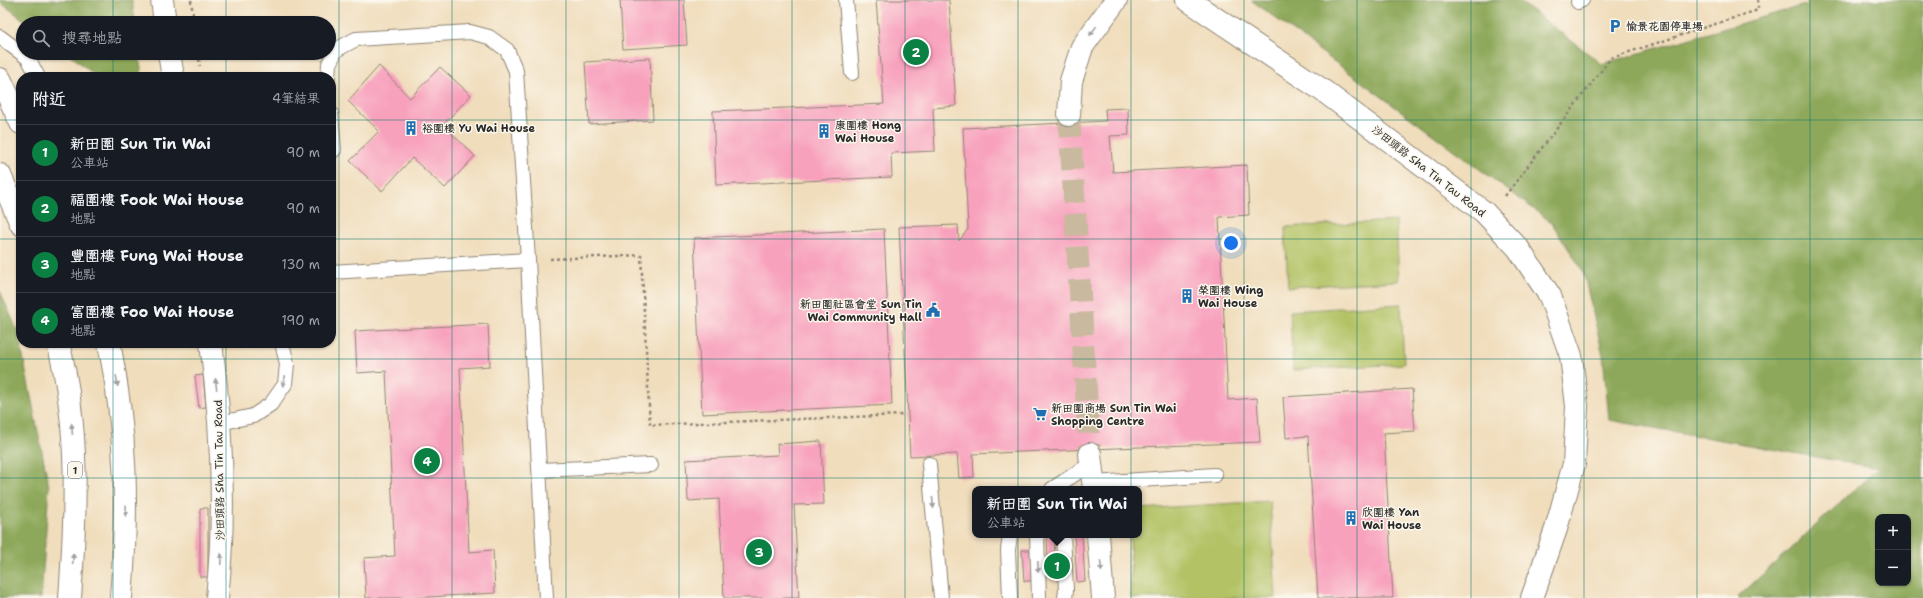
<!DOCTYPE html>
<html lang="zh-TW">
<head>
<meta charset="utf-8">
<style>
  body { margin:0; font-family:"Shantell Sans","LXGW WenKai TC",sans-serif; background:#242831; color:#f1f3f6 }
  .controls { position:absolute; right:12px; bottom:12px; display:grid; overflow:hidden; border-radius:8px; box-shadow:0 1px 3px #0004 }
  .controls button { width:36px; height:36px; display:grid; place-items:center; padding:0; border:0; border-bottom:1px solid #363941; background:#171b24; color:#f1f3f6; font:20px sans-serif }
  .you { position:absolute; left:1231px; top:243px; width:14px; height:14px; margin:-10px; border:3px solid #fff; border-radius:50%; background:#1a73e8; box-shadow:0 0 0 6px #1a73e833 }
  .badge { display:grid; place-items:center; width:26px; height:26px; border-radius:50%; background:#0b8043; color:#fff; font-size:13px; font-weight:700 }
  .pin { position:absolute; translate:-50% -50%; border:2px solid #fff; box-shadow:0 1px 4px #0006 }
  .popup { position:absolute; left:972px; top:486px; width:170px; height:52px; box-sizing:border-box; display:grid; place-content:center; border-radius:8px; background:#171b24; filter:drop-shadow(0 1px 3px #0005); font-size:13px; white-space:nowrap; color:#9ea1a6 }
  .popup b { font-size:15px; color:#f1f3f6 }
  .popup::after { content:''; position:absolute; left:50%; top:100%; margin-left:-8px; border:8px solid transparent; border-top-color:#171b24 }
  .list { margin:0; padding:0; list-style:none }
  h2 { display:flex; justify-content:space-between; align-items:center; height:52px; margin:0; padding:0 16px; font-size:17px }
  h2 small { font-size:13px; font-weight:400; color:#9ea1a6 }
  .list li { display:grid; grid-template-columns:26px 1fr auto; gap:12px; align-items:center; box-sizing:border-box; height:56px; padding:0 16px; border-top:1px solid #363941 }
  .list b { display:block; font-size:15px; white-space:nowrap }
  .list p { margin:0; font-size:13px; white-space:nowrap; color:#9ea1a6 }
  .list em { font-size:13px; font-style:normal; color:#9ea1a6 }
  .icon { flex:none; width:22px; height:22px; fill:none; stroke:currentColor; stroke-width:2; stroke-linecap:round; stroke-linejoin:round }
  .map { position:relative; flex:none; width:1923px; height:598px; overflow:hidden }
  .search { position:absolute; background:#171b24; box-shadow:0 1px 3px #0004; left:16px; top:16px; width:320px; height:44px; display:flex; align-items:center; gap:10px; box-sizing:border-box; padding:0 14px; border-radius:22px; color:#9ea1a6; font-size:15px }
  .panel { position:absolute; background:#171b24; box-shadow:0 1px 3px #0004; left:16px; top:72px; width:320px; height:276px; border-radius:16px }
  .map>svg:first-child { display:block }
  .green { fill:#b2c265; stroke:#6e7648 }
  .forest { fill:#8da85a; stroke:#5c6a42; fill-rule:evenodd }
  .building { fill:#f8a1bd }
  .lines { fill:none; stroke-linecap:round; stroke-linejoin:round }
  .street-tunnel { stroke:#c9b99f; stroke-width:22; stroke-dasharray:22 11; stroke-linecap:butt }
  .lane-casing { stroke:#8e8474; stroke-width:16 }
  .street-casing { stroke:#8e8474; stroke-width:24 }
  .highway-casing { stroke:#8e8474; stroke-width:24 }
  .path { stroke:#8e8474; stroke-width:2.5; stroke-dasharray:3 3; stroke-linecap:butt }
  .lane { stroke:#fff; stroke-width:14 }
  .street { stroke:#fff; stroke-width:22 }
  .highway { stroke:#fff; stroke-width:22 }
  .oneway { fill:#a0a0a0 }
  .grid { fill:none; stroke:#0f766e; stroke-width:1; stroke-opacity:0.55 }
  .labels { text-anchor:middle; stroke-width:3; stroke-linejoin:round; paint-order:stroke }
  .shield { fill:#fbf7ec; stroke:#696865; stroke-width:1 }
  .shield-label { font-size:10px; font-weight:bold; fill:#2b2b2b }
  .poi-label { font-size:11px; font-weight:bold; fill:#2b2b2b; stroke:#fbf7ec; text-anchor:start }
  .street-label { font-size:11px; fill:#2b2b2b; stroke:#fbf7ec }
</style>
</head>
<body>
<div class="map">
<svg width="1923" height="598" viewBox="0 0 1923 598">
  <rect width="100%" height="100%" fill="#fbf7ec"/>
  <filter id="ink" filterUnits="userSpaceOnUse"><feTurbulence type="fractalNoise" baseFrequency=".025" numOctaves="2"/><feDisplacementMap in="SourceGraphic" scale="8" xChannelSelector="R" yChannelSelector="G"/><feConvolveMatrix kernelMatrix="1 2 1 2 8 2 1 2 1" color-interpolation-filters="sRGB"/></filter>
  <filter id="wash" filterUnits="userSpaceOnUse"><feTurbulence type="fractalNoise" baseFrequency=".012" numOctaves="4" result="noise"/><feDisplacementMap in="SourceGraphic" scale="16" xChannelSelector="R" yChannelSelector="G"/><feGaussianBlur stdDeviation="0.9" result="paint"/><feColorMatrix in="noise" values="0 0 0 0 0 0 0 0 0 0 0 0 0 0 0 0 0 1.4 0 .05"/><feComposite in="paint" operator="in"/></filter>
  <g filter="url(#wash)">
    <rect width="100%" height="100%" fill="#f0ddbc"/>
    <!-- green -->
    <path class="green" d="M1396,221L1399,281L1288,287L1285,227Z
      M1401,304L1404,364L1293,370L1290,311Z
      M1270,501L1276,598H1131L1130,535H1139V509Z"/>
    <!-- forest -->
    <path class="forest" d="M0,0H132L135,23H28L0,2Z
      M1251,0H1518L1602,64L1808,4L1807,0H1923V598H1737L1878,468L1609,420L1603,355L1583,271L1551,222ZM1878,517H1908V583H1878Z
      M68,53H139L142,77H97Z
      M0,291L18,332L49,487L41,598H0Z"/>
    <g id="blocks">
      <!-- building -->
      <path class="building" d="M620,0H684L687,45L623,49Z
        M876,0H949L956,106L933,108L935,151L891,153L892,177L716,185L713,111L884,104Z
        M650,58L653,120L589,124L585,62Z
        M379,66L410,98L440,67L471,95L443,125L475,156L445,188L412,158L382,191L350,161L379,131L348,101Z
        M1128,108L1129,135L1110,136L1113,172L1247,165L1249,215L1219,217L1228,400L1257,398L1260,442L973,454L974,477L959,478L957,454L910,456L899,227L958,225L959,241L968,229L963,128L1106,121L1105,109Z
        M884,229L892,405L702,414L694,238Z
        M488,324L490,366L460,368L469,552L493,550L495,593L412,598H366L364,558L395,556L386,371L357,373L355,331Z
        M203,375L206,407L199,408L195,376Z
        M1412,389L1415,431L1384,433L1393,598H1318L1308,436L1286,438L1283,397Z
        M821,441L824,504L794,505L799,598H724L719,499L688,501L686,460L778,455L777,444Z
        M200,508H208V577H200Z
        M1047,535H1054L1055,565H1048Z
        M1074,535H1082L1085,581L1077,582Z
        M1022,550H1030L1031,581H1024Z"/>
    </g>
  </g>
  <g filter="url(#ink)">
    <use href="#blocks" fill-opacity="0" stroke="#8e8474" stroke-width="1"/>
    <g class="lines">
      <!-- street-tunnel -->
      <path class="street-tunnel" d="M1069,115L1090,454"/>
      <defs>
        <path id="lane" d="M846,0L852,73
          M1578,2L1582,0
          M0,37L28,58L38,77
          M328,77L329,64L336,50L356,39L470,32L489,37L507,50L516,71L528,260L331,272
          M331,113L334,150
          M528,260L546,598
          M220,423L253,416L271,404L285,384L287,364L282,343
          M929,464L941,598
          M540,470L651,465
          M1094,483L1215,475
          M1052,489L1092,463
          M1010,535L1008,550L1010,598
          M1037,535L1039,598
          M1063,535L1066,590L1065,598"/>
        <path id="street" d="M162,0L165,23
          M1188,0L1325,92L1484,212L1518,248L1550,296L1571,356L1577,406L1574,464L1556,529L1532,598
          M169,53L173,77
          M1069,115L1071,81L1082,47L1116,0
          M211,343C222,427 226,513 217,598
          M1090,454L1094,489
          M1098,535L1103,598"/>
        <path id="highway" d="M0,79L21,123
          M0,175L21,224
          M58,343C80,426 76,513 70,598
          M109,343C127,431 128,509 121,598"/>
      </defs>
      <!-- lane casing -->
      <use href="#lane" class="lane-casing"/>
      <!-- street casing -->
      <use href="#street" class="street-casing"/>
      <!-- highway casing -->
      <use href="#highway" class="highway-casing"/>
      <!-- path -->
      <path class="path" d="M191,0L194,23
        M198,53L200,66
        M1505,196L1611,58L1758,10V0
        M550,259L641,255L650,425L902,415"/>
      <!-- lane -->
      <use href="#lane" class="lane"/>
      <!-- street -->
      <use href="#street" class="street"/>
      <!-- highway -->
      <use href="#highway" class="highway"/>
    </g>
    <!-- one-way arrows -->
    <defs><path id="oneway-solid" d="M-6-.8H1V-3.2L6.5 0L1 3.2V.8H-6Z"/></defs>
    <g class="oneway">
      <use href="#oneway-solid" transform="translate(1093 31) rotate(126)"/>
      <use href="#oneway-solid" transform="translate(117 381) rotate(82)"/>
      <use href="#oneway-solid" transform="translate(284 381) rotate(104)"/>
      <use href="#oneway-solid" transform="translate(216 384) rotate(-97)"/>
      <use href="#oneway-solid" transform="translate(72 429) rotate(-94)"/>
      <use href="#oneway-solid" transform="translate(933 503) rotate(85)"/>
      <use href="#oneway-solid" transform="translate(126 511) rotate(92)"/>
      <use href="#oneway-solid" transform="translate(73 559) rotate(-86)"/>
      <use href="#oneway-solid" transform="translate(221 559) rotate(-87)"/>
      <use href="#oneway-solid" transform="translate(1101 566) rotate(85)"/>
      <use href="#oneway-solid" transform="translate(1038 567) rotate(88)"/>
    </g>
  </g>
  <!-- grid -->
  <path class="grid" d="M113,0V23M226,0V23M339,0V598M452,0V598M566,0V598M679,0V598M792,0V598M905,0V598M1018,0V598M1131,0V598M1244,0V598M1357,0V598M1471,0V598M1584,0V598M1697,0V598M1810,0V598M113,53V77M226,53V77M0,120H21M331,120H1923M0,239H21M331,239H1923M113,343V598M226,343V598M0,359H1923M0,478H1923"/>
  <!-- icons -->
  <defs>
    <symbol id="parking-bare" viewBox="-9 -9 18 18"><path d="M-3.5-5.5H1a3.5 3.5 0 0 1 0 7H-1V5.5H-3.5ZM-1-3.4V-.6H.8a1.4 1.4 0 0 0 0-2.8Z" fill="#1f6fb2" stroke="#fbf7ec" stroke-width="2.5" paint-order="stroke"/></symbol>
    <symbol id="building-bare" viewBox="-9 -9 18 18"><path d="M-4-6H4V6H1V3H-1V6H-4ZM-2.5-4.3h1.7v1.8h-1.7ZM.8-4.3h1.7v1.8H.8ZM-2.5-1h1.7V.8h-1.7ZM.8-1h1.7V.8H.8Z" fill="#1f6fb2" stroke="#fbf7ec" stroke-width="2.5" paint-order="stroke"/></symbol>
    <symbol id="civic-bare" viewBox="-9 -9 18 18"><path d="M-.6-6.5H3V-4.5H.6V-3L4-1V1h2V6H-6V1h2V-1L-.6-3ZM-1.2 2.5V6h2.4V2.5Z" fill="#1f6fb2" stroke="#fbf7ec" stroke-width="2.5" paint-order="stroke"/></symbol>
    <symbol id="supermarket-bare" viewBox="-9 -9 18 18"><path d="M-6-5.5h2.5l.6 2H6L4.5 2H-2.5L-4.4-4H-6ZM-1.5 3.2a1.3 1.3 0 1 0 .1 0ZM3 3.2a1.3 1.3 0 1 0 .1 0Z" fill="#1f6fb2" stroke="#fbf7ec" stroke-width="2.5" paint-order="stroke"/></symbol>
  </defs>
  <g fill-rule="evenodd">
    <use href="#parking-bare" x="1605" y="16" width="20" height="20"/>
    <use href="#building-bare" x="401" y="118" width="20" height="20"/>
    <use href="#building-bare" x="814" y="121" width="20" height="20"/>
    <use href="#building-bare" x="1177" y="286" width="20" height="20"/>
    <use href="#civic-bare" x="923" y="300" width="20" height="20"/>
    <use href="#supermarket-bare" x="1030" y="404" width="20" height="20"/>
    <use href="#building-bare" x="1341" y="508" width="20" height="20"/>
  </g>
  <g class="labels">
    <!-- shield labels -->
    <rect class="shield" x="68" y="462" width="14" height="16" rx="3"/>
    <g class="shield-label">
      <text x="75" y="474">1</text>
    </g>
    <!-- poi labels -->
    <g class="poi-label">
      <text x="1626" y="30">愉景花園停車場</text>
      <text x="835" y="129">康圍樓 Hong<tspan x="835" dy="13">Wai House</tspan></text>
      <text x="422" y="132">裕圍樓 Yu Wai House</text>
      <text x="1198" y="294">榮圍樓 Wing<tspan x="1198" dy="13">Wai House</tspan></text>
      <text x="922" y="308" text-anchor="end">新田圍社區會堂 Sun Tin<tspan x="922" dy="13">Wai Community Hall</tspan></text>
      <text x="1051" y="412">新田圍商場 Sun Tin Wai<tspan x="1051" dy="13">Shopping Centre</tspan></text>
      <text x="1362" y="516">欣圍樓 Yan<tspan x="1362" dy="13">Wai House</tspan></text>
    </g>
    <!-- street labels -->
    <g class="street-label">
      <text transform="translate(1429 171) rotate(38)" y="4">沙田頭路 Sha Tin Tau Road</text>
      <text transform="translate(219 470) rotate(-91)" y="4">沙田頭路 Sha Tin Tau Road</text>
    </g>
  </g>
</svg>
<div class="controls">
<button>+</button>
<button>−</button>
</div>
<div class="you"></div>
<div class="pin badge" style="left:1057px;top:566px">1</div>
<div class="popup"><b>新田圍 Sun Tin Wai</b>公車站</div>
<div class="pin badge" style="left:916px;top:52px">2</div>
<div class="pin badge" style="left:759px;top:552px">3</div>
<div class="pin badge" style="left:427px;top:461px">4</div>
<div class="search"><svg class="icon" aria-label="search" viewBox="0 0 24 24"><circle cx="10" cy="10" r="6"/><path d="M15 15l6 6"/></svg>搜尋地點</div>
<section class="panel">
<h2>附近<small>4筆結果</small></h2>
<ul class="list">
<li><span class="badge">1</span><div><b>新田圍 Sun Tin Wai</b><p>公車站</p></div><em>90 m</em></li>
<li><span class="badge">2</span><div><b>福圍樓 Fook Wai House</b><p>地點</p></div><em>90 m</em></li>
<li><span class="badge">3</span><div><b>豐圍樓 Fung Wai House</b><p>地點</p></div><em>130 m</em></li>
<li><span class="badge">4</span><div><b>富圍樓 Foo Wai House</b><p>地點</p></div><em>190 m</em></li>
</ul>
</section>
</div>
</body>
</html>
